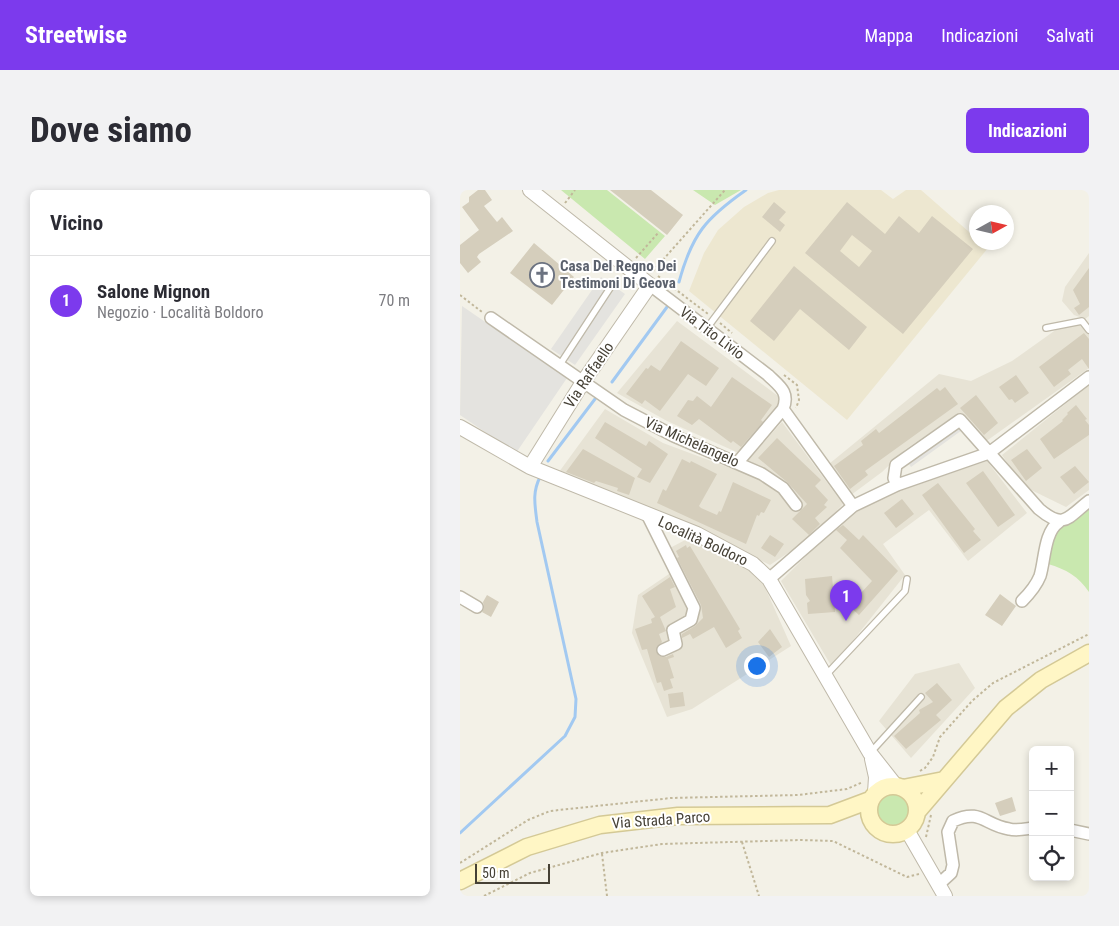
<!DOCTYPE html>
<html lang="it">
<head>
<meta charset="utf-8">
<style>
  body { margin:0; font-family:"Roboto Condensed",sans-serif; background:#f2f2f3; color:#2b2b33 }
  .controls { position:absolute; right:15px; bottom:15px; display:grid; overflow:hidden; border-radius:8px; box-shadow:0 2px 8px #0003 }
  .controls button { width:45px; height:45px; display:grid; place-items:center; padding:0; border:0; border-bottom:1px solid #e1e1e2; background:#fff; color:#2b2b33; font:25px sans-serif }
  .compass { position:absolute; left:509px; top:15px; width:45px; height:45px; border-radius:50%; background:#fff; box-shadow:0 2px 8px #0003; rotate:82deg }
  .scale { position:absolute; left:15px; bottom:12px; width:75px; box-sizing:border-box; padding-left:5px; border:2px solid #464136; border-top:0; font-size:14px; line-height:18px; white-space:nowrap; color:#464136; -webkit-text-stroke:4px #fff; paint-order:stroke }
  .you { position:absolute; left:296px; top:475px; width:18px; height:18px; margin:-12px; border:4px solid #fff; border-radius:50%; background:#1a73e8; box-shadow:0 0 0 8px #1a73e833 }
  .badge { display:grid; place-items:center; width:32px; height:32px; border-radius:50%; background:#7c3aed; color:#fff; font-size:16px; font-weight:700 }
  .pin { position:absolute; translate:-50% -41px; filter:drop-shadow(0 1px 2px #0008) }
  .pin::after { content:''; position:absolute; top:26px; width:18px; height:15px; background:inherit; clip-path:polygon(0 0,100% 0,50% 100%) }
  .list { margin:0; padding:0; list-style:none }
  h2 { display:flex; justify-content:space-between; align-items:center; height:65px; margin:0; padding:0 20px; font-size:21px }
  h2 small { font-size:16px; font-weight:400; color:#7c7c81 }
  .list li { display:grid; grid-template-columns:32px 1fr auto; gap:15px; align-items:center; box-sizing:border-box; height:90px; padding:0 20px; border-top:1px solid #e1e1e2 }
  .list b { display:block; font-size:19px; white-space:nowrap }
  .list p { margin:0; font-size:16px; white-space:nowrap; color:#7c7c81 }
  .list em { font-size:16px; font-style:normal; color:#7c7c81 }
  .icon { flex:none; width:28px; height:28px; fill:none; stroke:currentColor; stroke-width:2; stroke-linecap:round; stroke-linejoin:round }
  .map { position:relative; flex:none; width:629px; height:706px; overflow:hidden; border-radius:8px }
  header { display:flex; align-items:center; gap:30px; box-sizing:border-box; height:70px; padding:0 25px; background:#7c3aed; color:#fff }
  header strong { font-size:24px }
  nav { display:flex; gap:28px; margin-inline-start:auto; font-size:18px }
  .intro { display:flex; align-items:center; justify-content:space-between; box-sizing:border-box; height:120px; padding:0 30px }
  h1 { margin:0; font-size:35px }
  .button { padding:12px 22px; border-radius:8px; background:#7c3aed; color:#fff; font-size:18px; font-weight:700 }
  main { display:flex; gap:30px; padding:0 30px }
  aside { flex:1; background:#fff; border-radius:8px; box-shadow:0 2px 8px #0003 }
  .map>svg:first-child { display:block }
  .residential { fill:#e7e3d5 }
  .education { fill:#ede7d0 }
  .green { fill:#c9e8af }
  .parking { fill:#e4e3df }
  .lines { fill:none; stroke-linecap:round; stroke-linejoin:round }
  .stream { stroke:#a2c9f1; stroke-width:3 }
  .building { fill:#d5cebc; fill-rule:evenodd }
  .service-casing { stroke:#bfb9a9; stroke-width:8 }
  .minor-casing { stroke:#bfb9a9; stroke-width:14 }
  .tertiary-casing { stroke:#bfb9a9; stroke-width:16 }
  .secondary-casing { stroke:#d4c996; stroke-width:19 }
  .path { stroke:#c1b79a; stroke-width:2; stroke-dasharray:2.5 2.5; stroke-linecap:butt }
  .service { stroke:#fff; stroke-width:5.5 }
  .minor { stroke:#fff; stroke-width:11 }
  .tertiary { stroke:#fff; stroke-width:14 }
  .secondary { stroke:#fff6c5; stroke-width:16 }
  .labels { text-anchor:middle; stroke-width:4; stroke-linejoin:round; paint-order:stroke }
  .worship-label { font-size:15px; font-weight:bold; fill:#5b616d; stroke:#fff; text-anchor:start }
  .street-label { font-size:15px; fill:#464136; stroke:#fff }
</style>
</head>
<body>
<header>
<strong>Streetwise</strong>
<nav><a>Mappa</a><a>Indicazioni</a><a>Salvati</a></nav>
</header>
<div class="intro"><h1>Dove siamo</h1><a class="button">Indicazioni</a></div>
<main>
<aside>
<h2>Vicino<small></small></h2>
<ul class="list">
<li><span class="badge">1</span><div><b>Salone Mignon</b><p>Negozio · Località Boldoro</p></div><em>70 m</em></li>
</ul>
</aside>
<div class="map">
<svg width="629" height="706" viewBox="0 0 629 706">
  <rect width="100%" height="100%" fill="#f3f1e7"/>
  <!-- residential -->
  <path class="residential" d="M629,63V126L625,129L614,125L602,111L605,97Z
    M217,131L318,206L319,215L281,264L207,231L157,203Z
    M622,134L629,144V178L525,252L499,223L446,259L422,282L391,305L369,274L479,184L511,191L552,171L597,139Z
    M629,195V300L606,317L563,296L542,265Z
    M145,219L203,253L278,281L322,232L383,314L352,347L310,375L224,332L99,282Z
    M527,271L567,323L508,371L469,320L423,354L445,385L372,477L321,391L382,330L416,309Z
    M227,349L260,362L300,386L331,456L232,519L207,527L172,443L178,405L209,384L210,358Z
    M499,473L515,498L451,568L419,531L455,484Z"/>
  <!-- education -->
  <path class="education" d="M319,0H421L433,9L446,0H461L516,48V52L521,53L528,58L387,230L229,101L244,63L258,40L284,17L308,3Z"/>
  <!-- green -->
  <path class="green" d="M101,0H147L205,46L185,69Z
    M233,0H281L255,15Z
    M629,315V402C619,387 606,379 588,374L595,342Z
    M417 620a16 16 0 1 1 32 0a16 16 0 1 1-32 0Z"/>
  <!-- parking -->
  <path class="parking" d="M141,87L165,104L115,175L91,159Z
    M2,116L107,188L56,263L0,225Z
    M500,231L505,238L451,277L446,270Z"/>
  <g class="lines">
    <!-- stream -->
    <path class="stream" d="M219,92C232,44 246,28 286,0
      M152,192L207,117
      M88,271L135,209
      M0,643L105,546L115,527L116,509L77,332C75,315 72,303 80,287"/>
  </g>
  <!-- building -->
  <path class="building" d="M18,0H25L32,10L24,16L37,32L42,27L53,41L19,64L17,67L21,72L8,83L0,73V55L19,40L2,17L9,12V7Z
    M150,0H191L223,25L207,45Z
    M314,12L326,22L319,30L325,35L320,42L302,27Z
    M387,12L425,44L439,26L459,43L472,26L513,59L443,144L345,63ZM392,45L412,61L399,77L380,61Z
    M74,53L114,87L92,115L50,83Z
    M334,76L407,137L389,160L340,119L314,151L290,131Z
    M629,78V117L619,125L614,118L620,114L613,100Z
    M624,143L629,149V179L622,169L608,180L611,184L594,197L579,177Z
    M221,151L259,178L246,196L228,184L200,221L185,210L182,214L166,204L186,178L188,179L191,175L200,181Z
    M556,185L569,203L555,213L552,209L549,210L539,197Z
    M272,187L312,215L301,230L303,232L281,257L273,251L271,253L239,229L232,235L217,226L228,210L233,211L237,206L251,217Z
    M485,197L498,214L405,281L408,285L390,299L374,276L403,255L401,251L416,239L419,243L477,198L480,201Z
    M516,205L538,233L524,245L500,218Z
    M616,215L627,229L625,230L629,235V245L594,269L580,249L603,231L602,230L608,224L607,223Z
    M145,232L186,256L189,251L208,264L190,293L177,287L182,279L135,248Z
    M317,248L361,290L355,296L368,310L364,315L367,317L355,328L360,334L349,345L332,329L347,314L327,292L298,268Z
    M123,259L175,288L169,305L157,301L158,298L136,291L134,293L106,282Z
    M567,259L582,278L566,291L551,270Z
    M222,269L230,273L231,271L257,284L239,316L241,318L257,325L259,321L261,322L273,292L311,310L304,323L301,322L299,326L297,325L286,354L197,313L203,299L206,301Z
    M615,276L629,292L614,304L600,287Z
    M523,281L555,325L538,337L506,293Z
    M478,293L515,339L513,341L521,350L504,363L462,305Z
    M442,309L454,324L436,338L424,323Z
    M383,335L399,350L403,345L438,381L399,425L389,416L412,391L380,358L387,350L376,340Z
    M310,345L324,354L315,367L301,358Z
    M226,355L227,358L230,356L280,439L278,441L282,448L266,458L254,437L233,449L230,444L222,448V444L235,436L243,428L241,415L217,368L219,367L216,361Z
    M372,386L375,422L348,424L347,413L350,411L346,405L345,389Z
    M210,387L215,397L210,399L216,417L200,427L206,441L199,444L202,452L196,460L199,466L206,467L213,464L214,467L208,469L214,488L210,489L213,498L204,501L201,492L197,493L187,459L182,460L175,439L192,433L191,429L195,427L182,406Z
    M540,404L556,416L542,436L525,425Z
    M27,405L39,412L31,427L22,422L24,418L23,412Z
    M310,439L322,457L309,467L298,452Z
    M477,493L492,510L476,525L481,530L446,559L434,546L460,523L459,520L473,512L465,503Z
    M223,502L225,516L210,518L208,504Z
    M552,607L556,621L540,626L535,613Z"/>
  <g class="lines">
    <defs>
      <path id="service" d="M247,138L312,51
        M586,138L622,131L629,140
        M99,176L152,95
        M366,485L445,401L447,389
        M410,563L461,507"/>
      <path id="minor" d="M190,95L308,185C319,196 330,202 323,219L278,272
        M31,128L164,220L214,246L302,284L323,298L336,315
        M323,219L393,316
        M437,295L434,288L436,275L500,230L579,319C604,340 607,328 629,311
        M187,324L234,418L231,430L213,440L216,454L203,460
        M309,389L393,316L437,295L529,263L629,187
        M0,407L17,417
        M562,411C569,404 576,396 580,386C585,370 584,342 599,332
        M610,640L629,644
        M479,694L491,683L493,675L488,642L493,631C521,618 524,635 549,639C557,641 565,639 573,638"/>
      <path id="tertiary" d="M0,237L70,277L237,344L293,374L309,389L410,563L436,596
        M70,277L123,192L190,95L70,0
        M412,569L416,587L415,603
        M447,640L485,706"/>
      <path id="secondary" d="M409 620a24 24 0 1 1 48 0a24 24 0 1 1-48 0Z
        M443,598L484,590
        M457,622L546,518L581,490L629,463
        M0,691L67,657L140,635L218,626L370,625L410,610"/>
    </defs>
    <!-- service casing -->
    <use href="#service" class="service-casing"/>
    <!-- minor casing -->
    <use href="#minor" class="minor-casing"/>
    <!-- tertiary casing -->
    <use href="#tertiary" class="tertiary-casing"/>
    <!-- secondary casing -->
    <use href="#secondary" class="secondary-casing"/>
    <!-- path -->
    <path class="path" d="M105,13L115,0
      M176,68L198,43
      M193,81L265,0
      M198,86L248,124
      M0,105L22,122
      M260,133L272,143
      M324,185L337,195L339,210L336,218
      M460,581L465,578L473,567L480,547L512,511L533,493L629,444
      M466,647L471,625
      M282,652L299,706
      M142,664L147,706
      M0,673L68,630L90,621L211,608L338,605L387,599L403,592
      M24,706L70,683L142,663L202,654L341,650L373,651L447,687L459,684"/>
    <!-- service -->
    <use href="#service" class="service"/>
    <!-- minor -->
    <use href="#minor" class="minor"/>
    <!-- tertiary -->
    <use href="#tertiary" class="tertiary"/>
    <!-- secondary -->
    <use href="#secondary" class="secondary"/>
  </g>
  <!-- icons -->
  <defs>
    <symbol id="church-ring" viewBox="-11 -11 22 22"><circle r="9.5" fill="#fff" stroke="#6b7280" stroke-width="1.5"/><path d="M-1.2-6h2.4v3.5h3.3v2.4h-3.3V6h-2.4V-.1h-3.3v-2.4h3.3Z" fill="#6b7280"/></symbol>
  </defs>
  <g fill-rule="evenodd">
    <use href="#church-ring" x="68" y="71" width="28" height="28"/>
  </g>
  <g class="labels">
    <!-- worship labels -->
    <g class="worship-label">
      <text x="100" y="81">Casa Del Regno Dei<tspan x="100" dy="17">Testimoni Di Geova</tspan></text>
    </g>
    <!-- street labels -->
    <g class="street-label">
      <text transform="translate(252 143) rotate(37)" y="5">Via Tito Livio</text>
      <text transform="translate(129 185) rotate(-56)" y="5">Via Raffaello</text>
      <text transform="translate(232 252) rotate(24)" y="5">Via Michelangelo</text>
      <text transform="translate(243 351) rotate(25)" y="5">Località Boldoro</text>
      <text transform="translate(201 630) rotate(-4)" y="5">Via Strada Parco</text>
    </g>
  </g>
</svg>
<div class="controls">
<button>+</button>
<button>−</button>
<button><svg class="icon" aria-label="locate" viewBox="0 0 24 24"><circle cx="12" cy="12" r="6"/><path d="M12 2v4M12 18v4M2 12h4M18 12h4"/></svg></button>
</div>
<svg class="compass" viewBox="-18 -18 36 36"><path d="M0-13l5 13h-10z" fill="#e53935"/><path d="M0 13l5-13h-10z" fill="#7c7c81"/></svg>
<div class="scale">50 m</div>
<div class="you"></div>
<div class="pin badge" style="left:386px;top:431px">1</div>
</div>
</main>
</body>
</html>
